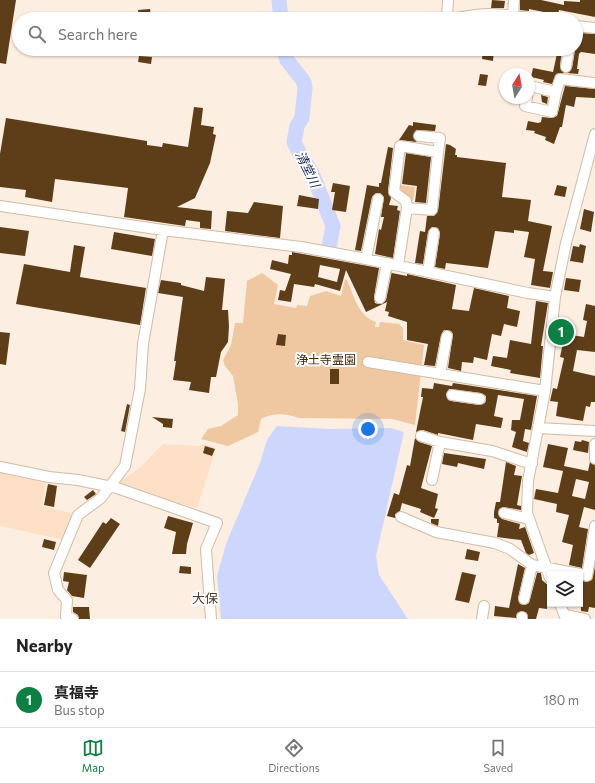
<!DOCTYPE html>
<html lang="en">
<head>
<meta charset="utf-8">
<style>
  body { margin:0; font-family:Commissioner,"Noto Sans JP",sans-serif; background:#f6f6f6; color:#222 }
  .controls { position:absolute; right:12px; bottom:12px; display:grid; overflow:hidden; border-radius:0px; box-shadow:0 1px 3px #0004 }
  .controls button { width:36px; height:36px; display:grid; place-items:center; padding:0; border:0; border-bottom:1px solid #e0e0e0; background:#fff; color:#222; font:20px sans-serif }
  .compass { position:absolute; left:499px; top:68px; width:36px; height:36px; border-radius:50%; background:#fff; box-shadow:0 1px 3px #0004; rotate:11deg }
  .you { position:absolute; left:368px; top:429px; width:14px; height:14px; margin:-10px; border:3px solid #fff; border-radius:50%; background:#1a73e8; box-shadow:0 0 0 6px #1a73e833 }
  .badge { display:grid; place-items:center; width:26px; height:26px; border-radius:50%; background:#0b8043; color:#fff; font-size:13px; font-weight:700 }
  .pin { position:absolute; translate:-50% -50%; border:2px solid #fff; box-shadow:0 1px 4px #0006 }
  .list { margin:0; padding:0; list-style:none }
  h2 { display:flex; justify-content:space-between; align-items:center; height:52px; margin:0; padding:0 16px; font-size:17px }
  h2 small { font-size:13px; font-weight:400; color:#767676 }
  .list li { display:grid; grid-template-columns:26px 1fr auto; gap:12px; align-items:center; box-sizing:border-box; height:56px; padding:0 16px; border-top:1px solid #e0e0e0 }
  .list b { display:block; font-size:15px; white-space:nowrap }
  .list p { margin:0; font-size:13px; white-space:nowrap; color:#767676 }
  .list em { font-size:13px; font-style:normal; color:#767676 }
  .icon { flex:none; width:22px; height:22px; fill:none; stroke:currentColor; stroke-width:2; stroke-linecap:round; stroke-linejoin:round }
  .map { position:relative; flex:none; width:595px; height:619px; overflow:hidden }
  .search { position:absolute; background:#fff; box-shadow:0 1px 3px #0004; left:12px; right:12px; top:12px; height:44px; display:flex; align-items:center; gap:10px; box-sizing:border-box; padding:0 14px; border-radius:22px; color:#767676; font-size:15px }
  .sheet { height:108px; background:#fff }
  nav { display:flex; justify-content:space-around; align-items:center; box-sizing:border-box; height:56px; border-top:1px solid #e0e0e0; background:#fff; font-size:11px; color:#767676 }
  nav a { display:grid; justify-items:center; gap:2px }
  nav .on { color:#0b8043 }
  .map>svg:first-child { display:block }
  .built { fill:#fde0c5 }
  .green { fill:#efc8a1 }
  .water { fill:#cdd7fe }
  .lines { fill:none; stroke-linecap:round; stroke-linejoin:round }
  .river { stroke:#cdd7fe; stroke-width:15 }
  .building { fill:#5e3e19; fill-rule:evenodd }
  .minor-casing { stroke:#d0bba5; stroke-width:12 }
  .minor { stroke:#fff; stroke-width:10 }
  .labels { text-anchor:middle; stroke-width:4; stroke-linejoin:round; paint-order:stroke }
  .park-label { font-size:12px; fill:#43290a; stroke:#fff }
  .water-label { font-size:13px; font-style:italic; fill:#242d65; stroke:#fff }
  .neighbourhood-label { font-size:13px; fill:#4f3d2b; stroke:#fff }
</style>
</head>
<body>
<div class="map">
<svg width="595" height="619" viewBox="0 0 595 619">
  <rect width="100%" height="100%" fill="#fceee1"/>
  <!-- built -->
  <path class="built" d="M163,444L196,446L205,444L216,448L197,508L139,493L117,483L140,468Z
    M0,473L45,483L42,506L75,514L64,540L0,526Z"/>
  <!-- green -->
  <path class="green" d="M400,185L415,187L413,201L401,194Z
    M262,273L278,285L274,304L296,308L297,305L307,306L310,296L326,291L341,296L345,279L347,280C354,296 358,316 376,322L375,327H379L380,322L399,324L403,328V340L424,345L415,425L392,419L299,418C286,414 274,412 261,419L258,432L228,446L201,439L208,429L221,426L238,415V404L233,376L225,366L223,360L231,345L235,323H243L247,281Z"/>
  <!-- water -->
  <path class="water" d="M277,426L329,429L390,428L404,432L376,556L379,575L408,619H221L217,576L226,544L260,463L267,440Z"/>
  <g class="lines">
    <!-- river -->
    <path class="river" d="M279,0L281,19
      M283,49L287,60L304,82L305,88L302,118L297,126L294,142L300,154L312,173L333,226L329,247"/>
  </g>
  <!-- building -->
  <path class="building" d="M0,0H16L6,64L0,63Z
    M492,0L505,1L504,8H491Z
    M520,0H541L564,5V1L580,2V0H595V17L559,10L558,15L529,9V11L520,10Z
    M150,9L151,17L139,18L138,10Z
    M578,33L595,34V54L581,52L579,54L577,69H579L578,74L567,73L572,68Z
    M483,49H494L493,61L482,59Z
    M558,49H562L560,66L564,73L556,74L552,84L543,82L544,80L531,77L533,68L553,72Z
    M139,56L152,57L151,64L138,62Z
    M480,74L488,75L486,86L478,85Z
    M565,86L595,89V98L576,97L574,107L566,105L562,127H560L554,144L545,140L546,137L534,133L535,131L526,130L528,121L538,123L541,122L542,117L551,118L557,116Z
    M541,95L548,97L547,104L542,102Z
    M194,107L203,108L201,125L214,127L213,134L216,135L210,163L195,198L177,207L212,211L211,229L200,228V222L186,220L185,226L124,217L128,188L55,179L52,202L25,197L26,190L0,187V154L6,118L147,141V145L162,147L163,143L188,147Z
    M413,122L436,125L435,131L416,130L413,136L417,142L399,140L409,125L413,126Z
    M446,144L450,145L456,149L455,155H457V157L506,163L502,197L531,200L528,221L552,226L543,271L553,272L550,288L531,285L535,259L524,257L529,232L514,230V233L495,231L488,268L446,263L445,269L435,267L440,234L438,228L432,227L428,232L423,264L415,263L420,231L425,232L427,216H434L438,211Z
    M388,147L393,148L388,191L391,198L389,205L398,206L397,210L400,211L393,258L375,254L379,229L381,230L384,217H381L384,197L380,193H376L372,197L361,251L355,250L367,185L379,187V183H381Z
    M406,153L431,157L426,203L415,202L417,186L402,184Z
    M333,183L350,186L346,212L332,210L335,192H331Z
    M557,185L567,187L565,197L554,195Z
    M299,195L319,199L318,209L297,206Z
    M254,202L283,206L280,238L225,231L227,211L248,213Z
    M584,209L594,212L591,232L580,229Z
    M0,227L29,231L25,256L0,253Z
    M114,232L155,239L152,256L111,249Z
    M580,244L586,246L583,263L570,261L573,246L579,247Z
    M74,245L85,247L80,277L146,288L140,325L16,304L24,264L70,272Z
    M292,252L379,268L374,297L375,303L378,304H382L386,300L392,271V273L407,276V274L456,285L452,309L469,311L474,288L509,296L507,308L520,311L517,327L504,324L501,336L492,334L487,360L474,357L473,363L462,362L461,371L448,368L453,334L451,331L444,330L441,335L435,366L424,365L428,344L407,340V322L388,316L389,312L385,311L387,302L366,312L346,270L340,291L315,284L314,287L294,284L291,302L278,300L280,290L285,291L291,274L270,269L272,260L288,264L289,255H292ZM320,265L340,269L337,282L318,277Z
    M206,277L225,279L222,310H228L229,326L228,342L221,352L216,377H211L209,393L189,390L191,382L173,380L176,361H174L183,297L158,293L161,280L181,283V285L204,291Z
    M566,278L581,280L579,292L564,290Z
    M536,301L548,303L541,346H543L540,378L510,373L511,370L491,366L493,356L507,358L510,340L531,344Z
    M586,304L595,306V352L577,350L573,371L595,376V402H591L590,407L586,406L583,421L556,416L558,402L550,401L553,388L557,389L564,358L560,357L565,334L584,337L587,321L583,320Z
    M0,332L10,333L6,365L0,364Z
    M278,334L286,335L285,346L276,345Z
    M330,369H339V384H330Z
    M434,383L452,386L453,383L537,396L531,430L525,429L523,441L529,443L527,452L512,447L516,432L511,430L512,420H520L524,399L498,395L494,416L503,418L501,428L476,424L473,440L438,433V435L423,430L416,432L423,397H421L422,388L433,389ZM449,389L481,393L486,396V400L485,403L479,405L451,401L448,400L446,394Z
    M127,404L130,405L125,432L121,431Z
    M152,417L173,419L172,428L163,427V424Z
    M415,438L419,442L432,446L421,488L438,494L435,508L438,509L434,518L420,512L421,509L402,503L400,511L395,514V518L387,516L394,493L399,495L407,465L410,466Z
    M582,440L589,442L588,453L573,450L575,441L581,442Z
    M548,444L568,448L564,466L588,471L590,462L595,465V510L584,507L579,527L588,529L582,568L569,565L573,545L562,542L569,515L556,512L557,504L534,499L536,489L558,493L563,471L543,467ZM576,479L589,482L585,499L572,496Z
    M205,446L215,449L212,456L203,453Z
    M444,453L486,459L484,469L458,463L457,467L442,464Z
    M506,462L516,466L514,475L522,476L517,505L521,506V510L503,507L499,509L498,514L502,519L520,524L519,529L525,527L534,553L529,555L526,553L521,540L497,537L499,523H497V519L494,518V512L496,502H500Z
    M48,484L57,486L54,507L44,505Z
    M93,490L96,494L87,500L84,497Z
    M168,516L193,523L187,544L186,554H172L176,532L164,528Z
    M111,518L120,524L90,568L78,560L103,522L106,524Z
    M431,519H439L438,526L431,523Z
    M44,539L56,542L54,550L42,547Z
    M467,549L480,552L478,561L465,559Z
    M518,564L525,568L518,598L520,604L525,605L529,603L537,573H541L542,580L550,587L547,609L539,608L536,619H528L527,613L522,611L517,613L516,618L494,616L495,606L509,608Z
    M180,566L191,567V574L179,573Z
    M595,567V608L589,607L588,612L581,611L580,580L586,582L592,580Z
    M64,572L87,575L84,598L72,596L67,590L69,582L63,581Z
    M462,572L476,575L469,603L455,600Z
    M73,607H89L90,619H79L78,615L73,612Z"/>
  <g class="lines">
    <defs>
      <path id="minor" d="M513,15L514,0
        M447,19L448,0
        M453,19C484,12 503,13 534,19
        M576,26L595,28
        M566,67L569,49
        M556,92L560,79L595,83
        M527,98L525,106L552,112L556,92L529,86V87
        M419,136L440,138L438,152
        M0,206L163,230L301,247L366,259L528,293L555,297
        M366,259L378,199
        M398,265L407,208L406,201L394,192L400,146L438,152L432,210L407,208
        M428,272L434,233
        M380,298L387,263
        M368,362L545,391
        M440,374L447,336
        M452,395L480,399
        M538,428L595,431
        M421,436L440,442L492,451L532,464
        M595,444V459
        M0,467L49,477L78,480L117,488L217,523L206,549L211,619
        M432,480L440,442
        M504,513L529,519
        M401,517L436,532L495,543L510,549L532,565L580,574
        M587,576L595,526
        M550,578L527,513L528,481L545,391L555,297L566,243L595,134
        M524,599L532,565
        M560,604L566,619
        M565,615L585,619
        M73,619L66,616L67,600L58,590L54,573L78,515L101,498L125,466L140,389L143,344L163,230
        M482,619L484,606
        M522,619V617"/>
    </defs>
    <!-- minor casing -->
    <use href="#minor" class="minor-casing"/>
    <!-- minor -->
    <use href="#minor" class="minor"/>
  </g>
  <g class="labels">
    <!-- park labels -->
    <g class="park-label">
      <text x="326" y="364">浄土寺霊園</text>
    </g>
    <!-- water labels -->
    <g class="water-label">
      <text transform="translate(308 169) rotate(64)" y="5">清堂川</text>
    </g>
    <!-- neighbourhood labels -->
    <g class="neighbourhood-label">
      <text x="205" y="603">大保</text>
    </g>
  </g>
</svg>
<div class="controls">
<button><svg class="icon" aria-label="layers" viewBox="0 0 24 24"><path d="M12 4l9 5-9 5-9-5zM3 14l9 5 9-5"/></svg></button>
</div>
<svg class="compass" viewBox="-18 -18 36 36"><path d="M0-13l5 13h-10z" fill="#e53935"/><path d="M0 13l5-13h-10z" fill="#767676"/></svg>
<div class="you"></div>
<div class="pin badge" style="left:561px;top:332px">1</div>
<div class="search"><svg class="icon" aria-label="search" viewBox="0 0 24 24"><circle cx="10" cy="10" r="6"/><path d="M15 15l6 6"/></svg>Search here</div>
</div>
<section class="sheet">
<h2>Nearby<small></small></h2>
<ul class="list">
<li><span class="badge">1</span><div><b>真福寺</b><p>Bus stop</p></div><em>180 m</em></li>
</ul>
</section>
<nav>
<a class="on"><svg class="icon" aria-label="map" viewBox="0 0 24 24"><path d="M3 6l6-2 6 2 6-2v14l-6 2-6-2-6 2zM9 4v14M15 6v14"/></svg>Map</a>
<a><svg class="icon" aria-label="directions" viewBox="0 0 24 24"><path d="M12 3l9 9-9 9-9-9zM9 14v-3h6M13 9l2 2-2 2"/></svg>Directions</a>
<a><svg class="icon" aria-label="saved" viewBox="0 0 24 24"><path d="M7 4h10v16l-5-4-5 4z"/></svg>Saved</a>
</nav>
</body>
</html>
